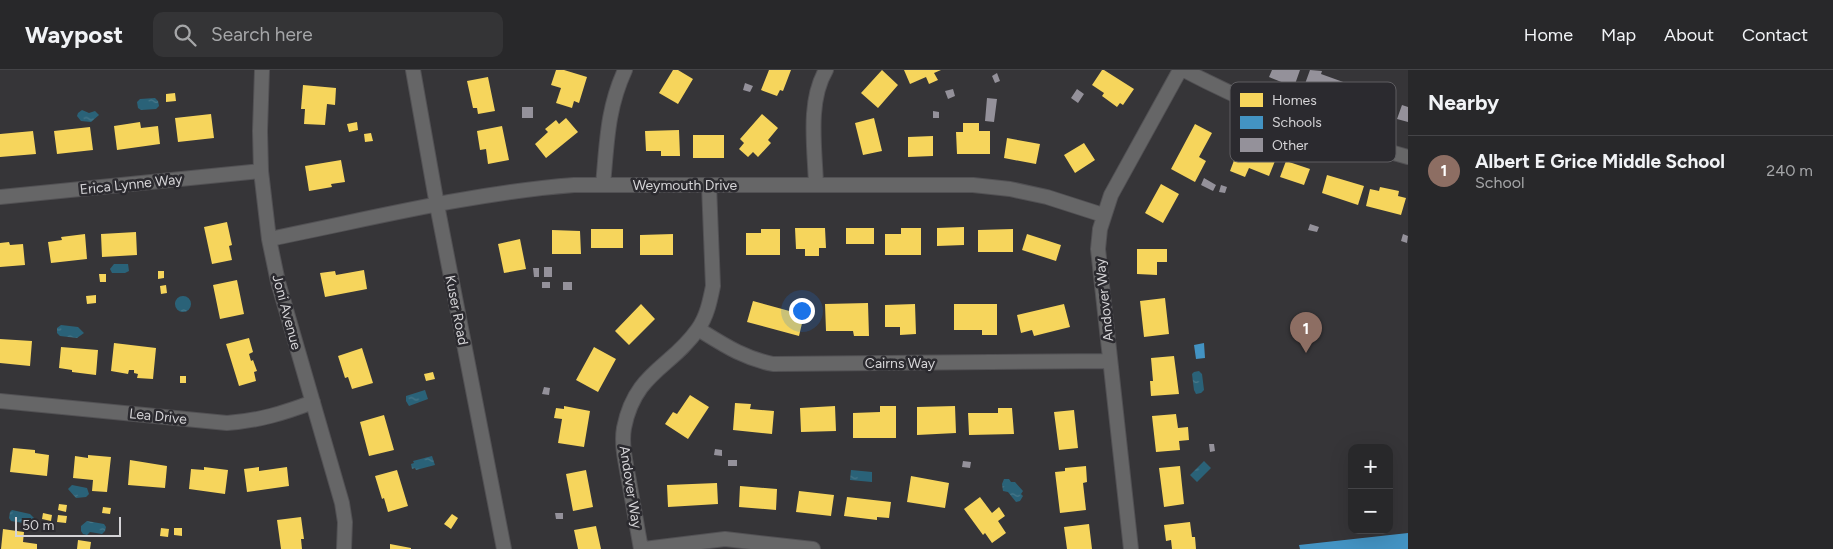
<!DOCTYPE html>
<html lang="en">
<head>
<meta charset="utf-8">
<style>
  body { margin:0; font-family:Figtree,sans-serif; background:#343436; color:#f1f3f6 }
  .controls { position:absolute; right:15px; bottom:15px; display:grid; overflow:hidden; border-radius:10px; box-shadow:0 5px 20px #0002 }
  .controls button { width:45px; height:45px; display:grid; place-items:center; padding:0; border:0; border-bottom:1px solid #444447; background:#28282a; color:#f1f3f6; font:25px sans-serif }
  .scale { position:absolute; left:15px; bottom:12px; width:106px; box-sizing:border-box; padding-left:5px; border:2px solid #d5d4d7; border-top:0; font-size:14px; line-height:18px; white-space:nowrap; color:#d5d4d7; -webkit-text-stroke:4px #2b2a2f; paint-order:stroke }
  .you { position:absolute; left:801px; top:240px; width:18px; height:18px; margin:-12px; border:4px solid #fff; border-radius:50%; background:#1a73e8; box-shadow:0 0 0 8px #1a73e833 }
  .badge { display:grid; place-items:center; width:32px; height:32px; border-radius:50%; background:#8bbbb9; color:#fff; font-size:16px; font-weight:700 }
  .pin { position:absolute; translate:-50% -41px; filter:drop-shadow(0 1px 2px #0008) }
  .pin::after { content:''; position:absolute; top:26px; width:18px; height:15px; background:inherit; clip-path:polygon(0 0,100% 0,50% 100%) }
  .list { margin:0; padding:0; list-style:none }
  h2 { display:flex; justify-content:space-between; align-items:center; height:65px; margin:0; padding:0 20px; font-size:21px }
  h2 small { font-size:16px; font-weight:400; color:#a5a6a8 }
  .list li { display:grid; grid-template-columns:32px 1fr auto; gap:15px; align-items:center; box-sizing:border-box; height:70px; padding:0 20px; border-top:1px solid #444447 }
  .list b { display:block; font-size:19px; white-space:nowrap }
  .list p { margin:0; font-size:16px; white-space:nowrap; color:#a5a6a8 }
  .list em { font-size:16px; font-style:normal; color:#a5a6a8 }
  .icon { flex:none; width:28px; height:28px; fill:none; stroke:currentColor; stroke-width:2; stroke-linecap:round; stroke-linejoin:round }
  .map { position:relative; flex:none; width:1408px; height:479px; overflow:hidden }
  header { display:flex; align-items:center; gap:30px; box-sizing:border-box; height:70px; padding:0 25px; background:#28282a; border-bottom:1px solid #444447 }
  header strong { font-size:24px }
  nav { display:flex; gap:28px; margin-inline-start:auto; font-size:18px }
  .search { width:350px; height:45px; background:#343436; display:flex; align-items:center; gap:12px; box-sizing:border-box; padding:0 18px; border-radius:10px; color:#a5a6a8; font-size:19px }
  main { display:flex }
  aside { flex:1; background:#28282a }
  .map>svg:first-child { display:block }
  .water { fill:url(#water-ripples) }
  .homes { fill:#f6d55c }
  .schools { fill:#4393c3 }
  .building { fill:#94919a }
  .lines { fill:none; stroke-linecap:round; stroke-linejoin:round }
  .minor-casing { stroke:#525154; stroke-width:16 }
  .minor { stroke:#666667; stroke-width:14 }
  .labels { text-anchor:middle; stroke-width:5; stroke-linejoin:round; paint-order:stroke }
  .street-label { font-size:14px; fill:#d5d4d7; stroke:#2b2a2f }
  .key { fill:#2b2a2f; stroke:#5e5d61; stroke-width:1 }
  .key-label { font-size:14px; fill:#d5d4d7 }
</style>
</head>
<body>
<header>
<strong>Waypost</strong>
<div class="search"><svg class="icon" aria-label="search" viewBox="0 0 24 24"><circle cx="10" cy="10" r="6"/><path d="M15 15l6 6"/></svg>Search here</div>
<nav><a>Home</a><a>Map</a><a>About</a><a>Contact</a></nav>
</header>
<main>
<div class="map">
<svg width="1408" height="479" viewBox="0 0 1408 479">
  <defs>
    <pattern id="water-ripples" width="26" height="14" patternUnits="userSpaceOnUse" patternTransform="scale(1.25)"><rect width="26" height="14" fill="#2a6278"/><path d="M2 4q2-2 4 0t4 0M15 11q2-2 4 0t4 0" fill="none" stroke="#48788a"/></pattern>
  </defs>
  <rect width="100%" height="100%" fill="#363538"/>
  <!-- water -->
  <path class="water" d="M155,28L158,31L159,36L156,39L141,40L138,38L137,32L140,29Z
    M82,40L89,43L95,41L99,45L91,52L81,51L77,46L78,43Z
    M114,194H128L129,201L125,203H112L110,199Z
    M175 234a8 8 0 1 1 16 0a8 8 0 1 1-16 0Z
    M61,255L78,257L84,263L77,268L60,266L57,263V258Z
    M1199,301L1202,304L1204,320L1201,323L1196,324L1194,320L1192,304L1194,302Z
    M425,320L428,329L409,336L406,331V326Z
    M432,386L435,395L416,400L415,398L412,399L411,394L414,393L413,391Z
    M1204,391L1211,398L1197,412L1190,405Z
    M851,400L872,402V412L850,410Z
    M1004,409H1009L1011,412H1015L1023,421L1021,424L1023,426L1020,431L1016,432L1008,422L1003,421L1002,414Z
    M72,415L87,418L89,424L86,427L76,428L68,419Z
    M12,440L30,444L34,448L33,454L30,457L25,456L23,453L11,451L9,448L10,442Z
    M87,451L104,454L106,457L105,461L102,464L90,462L87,465L83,464L81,461V456Z"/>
  <!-- homes -->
  <path class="homes" d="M556,0H564L587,7L579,33L574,31L572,38L556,33L561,18L551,15Z
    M673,0H678L693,9L678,34L659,23Z
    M769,0H791L783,21L780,20L777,26L761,20Z
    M882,0L898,15L878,38L861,23Z
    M904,0H941L934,3L938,10L929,14L926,7L910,14Z
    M1102,0H1104L1134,19L1123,35L1120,33L1117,37L1102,26L1104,23L1092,15Z
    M488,7L495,41L478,44L477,38H473L467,11Z
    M303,15L336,18L335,35L327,34L325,55L304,54L305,39H301Z
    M175,23L176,31L166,32V24Z
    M211,44L214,68L178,72L175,48Z
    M762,44L778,58L768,70L771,73L758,87L753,82L748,87L739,79L744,73L740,69Z
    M566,48L578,62L546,88L535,74L548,62L545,59L556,50L559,54Z
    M874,48L882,81L863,85L855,53Z
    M140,52L141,58L158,56L160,74L117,80L114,56Z
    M357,52L358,60L349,62L347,54Z
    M963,53H979V61H990V84H957L956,62H963Z
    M1195,54L1212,63L1199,87L1206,91L1195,112L1171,99Z
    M502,56L509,90L488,94L486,79L480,80L477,61Z
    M90,57L93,80L57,84L54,61Z
    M679,60L680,86H661V81H646L645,61Z
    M33,61L36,84L0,87V64Z
    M371,63L373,71L365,72L364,64Z
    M693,65H724V88H693Z
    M933,66V86L908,87V67Z
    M1007,68L1040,74L1036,94L1004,88Z
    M1241,72L1277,86L1269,106L1249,98L1245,107L1230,101Z
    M1084,73L1095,90L1075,103L1064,85Z
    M341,90L345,112L331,114L332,117L309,121L305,96Z
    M1286,91L1310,99L1304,115L1280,107Z
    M1327,105L1364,116L1358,135L1322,123Z
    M1161,114L1179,124L1163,153L1145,143Z
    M1380,117L1399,121L1398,126L1406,128L1401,145L1366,136L1370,119L1379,121Z
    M227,152L232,175L229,176L232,190L212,194L204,157Z
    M964,157V175L937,176V158Z
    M795,158H825L826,178H819V186H805V179H796Z
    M846,158H874V174H846Z
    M901,158H921V185H885V164H901Z
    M591,159H623V178H591Z
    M761,159H780V185H746V163H761Z
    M1013,159V182H978V160Z
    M552,160L580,161L581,184H552Z
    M136,162L137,185L102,187L101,164Z
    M85,164L87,189L51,193L48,172L62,170L61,167Z
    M673,164V185H640V165Z
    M1027,164L1061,175L1056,191L1022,180Z
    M520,169L526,199L504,203L498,174Z
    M9,172L10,175L23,174L25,195L0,197V173Z
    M1137,179H1167V192H1157V205L1137,204Z
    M364,200L367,219L325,227L320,203L335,201L336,205Z
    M158,201H164V208L158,209Z
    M99,204H106V212H100Z
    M237,210L244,244L220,249L213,215Z
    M166,215L167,223L161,224L160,216Z
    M96,225V233L87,234L86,226Z
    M1165,228L1169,264L1144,267L1140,231Z
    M753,231L804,245L799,266L747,252Z
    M868,233L869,266H854L853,261H826L825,234Z
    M641,234L655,249L629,275L615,261Z
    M915,234L916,264L900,265V257H885V235Z
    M954,234H997V265H982V260H954Z
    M1064,234L1070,257L1034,266L1032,260L1021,263L1017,245Z
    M249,268L253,282L249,284L251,291L253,290L257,301L254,302L256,311L239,316L226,274Z
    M0,269L32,271L30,296L0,293Z
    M114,273L156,278L153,309L137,308L138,304L134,303V300H129L128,304L111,301Z
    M61,277L98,280L96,305L72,302V300L59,298Z
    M594,277L616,289L598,322L576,310Z
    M362,278L373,313L352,319L348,307L345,308L338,286Z
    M1174,286L1179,324L1151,326L1150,311H1153L1151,288Z
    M433,302L435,309L426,311L424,304Z
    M180,306H186V313H180Z
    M690,325L709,337L688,369L665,354L673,342L677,344Z
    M735,333L751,334L750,339L774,341L772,364L733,360Z
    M564,336L590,341L584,377L558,373L562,349L554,348L556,338L564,339Z
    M835,336L836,361L801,362L800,338Z
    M880,336H896V368H853V343L880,342Z
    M955,336L956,363L917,365V337Z
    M998,338H1012L1014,364L969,365L968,343H998Z
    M1074,340L1078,378L1059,380L1054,342Z
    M1176,344L1178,358L1188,357L1189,370L1179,371L1180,380L1156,382L1152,346Z
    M384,345L394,380L369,386L360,352Z
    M13,378L35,380V383L49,385L47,406L10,402Z
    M88,385L111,387L107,422L92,421L93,410L73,408L75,386L88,388Z
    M130,390L167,396L165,418L128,415Z
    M1086,396L1087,412L1083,413L1086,440L1060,443L1055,402L1065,401V398Z
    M1180,396L1184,434L1164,437L1159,398Z
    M204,397L228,400L225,424L189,419L191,399L204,400Z
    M259,397V401L287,397L289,416L247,422L244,399Z
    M397,400L408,436L388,442L384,428L382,429L375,406Z
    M586,400L593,437L573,441L566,404Z
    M911,406L949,413L945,438L907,432Z
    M717,413L718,434L668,437L667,415Z
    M740,416L777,419L776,440L739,437Z
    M799,421L834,425L831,446L796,442Z
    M847,427L891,432L889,448L877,447V450L844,446Z
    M980,427L992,443L999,437L1005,446L998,451L1006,463L992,473L985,463L983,465L964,439Z
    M59,434L67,435L66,442L58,440Z
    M103,437L111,438L110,444L102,443Z
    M43,443L52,445L51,451L42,449Z
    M452,444L458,448L451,459L444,454Z
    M58,445L67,446L66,453L57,452Z
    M301,447L304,469H301L302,479H281L277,450Z
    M1190,452L1192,467H1195L1196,479H1172L1171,470L1166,471L1164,455Z
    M1089,454L1092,479H1067L1064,457Z
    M596,456L601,479H578L574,460Z
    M161,458L169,459L168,467L160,466Z
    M174,458H182V466L174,465Z
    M3,459L24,462L23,472L37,474V479H1Z
    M78,470L91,472L90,479H77Z
    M390,474L411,478V479H390Z"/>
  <!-- schools -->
  <path class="schools" d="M1204,273L1205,288L1196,289L1194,275Z
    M1408,463V479H1300L1299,475Z"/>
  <!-- building -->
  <path class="building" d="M1272,0H1300L1294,17L1269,7Z
    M1310,0L1322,1L1321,4L1346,13L1339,33L1302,22Z
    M997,3L1000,11L995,13L992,6Z
    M745,13L753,16L750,22L743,20Z
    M953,19L955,26L948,29L945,21Z
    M1077,19L1084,24L1078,33L1071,28Z
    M987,28L997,29L994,52L985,51Z
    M1402,35L1408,37V52L1397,49Z
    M522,37H533V48H522Z
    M933,41L939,42V48H933Z
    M1204,108L1216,115L1213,121L1201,115Z
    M1221,115L1227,117L1225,123L1219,122Z
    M1310,154L1319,157L1317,162L1308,160Z
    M1403,164L1408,166L1407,173L1401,171Z
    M544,197H552V207H544Z
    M533,198H539V207H534Z
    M542,212H550V218H542Z
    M563,212H572V220H563Z
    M544,317L550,318L549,325L542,324Z
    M1209,374H1214L1215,381L1210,382Z
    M715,379L722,380V386L714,385Z
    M728,390H737V396H728Z
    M963,391L971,392L970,398L962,397Z
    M555,443H563V449H556Z"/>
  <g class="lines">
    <defs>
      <path id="minor" d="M262,0L260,61L261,101L269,169L278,212L342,433L345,452L344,479
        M413,0L437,135L504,479
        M1184,0C1256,38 1330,66 1408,87
        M603,115C607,73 607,39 625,0
        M816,115C815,79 807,32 826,0
        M0,127L261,101
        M269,169C370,149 471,123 574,115H973L1010,119L1047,127L1103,145
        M698,259C724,275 743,288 773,294L1110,291
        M0,331L227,353C258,351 284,343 313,332
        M641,479C637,456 633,434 629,411C626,394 621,375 624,358C635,302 671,298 698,259C707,246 710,231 713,216L709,115
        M644,479L725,469L813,479
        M1131,479L1098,179L1100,159L1111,125L1180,0"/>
    </defs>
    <!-- minor casing -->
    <use href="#minor" class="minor-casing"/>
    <!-- minor -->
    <use href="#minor" class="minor"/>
  </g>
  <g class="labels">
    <!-- street labels -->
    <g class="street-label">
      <text transform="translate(131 114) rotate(-6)" y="5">Erica Lynne Way</text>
      <text x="685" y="120">Weymouth Drive</text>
      <text transform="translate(1104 230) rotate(-96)" y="5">Andover Way</text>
      <text transform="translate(457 240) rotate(79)" y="5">Kuser Road</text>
      <text transform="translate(287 242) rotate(75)" y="5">Joni Avenue</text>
      <text x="900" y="298">Cairns Way</text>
      <text transform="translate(158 346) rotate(6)" y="5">Lea Drive</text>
      <text transform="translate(631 417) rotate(81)" y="5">Andover Way</text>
    </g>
  </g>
  <!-- legend -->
  <rect x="1230" y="12" width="166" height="80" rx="8" class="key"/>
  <rect x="1240" y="23" width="23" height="14" fill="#f6d55c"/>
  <rect x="1240" y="46" width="23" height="13" fill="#4393c3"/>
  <rect x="1240" y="68" width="23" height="14" fill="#94919a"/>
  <g class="key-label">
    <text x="1272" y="35">Homes</text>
    <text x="1272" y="57">Schools</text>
    <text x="1272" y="80">Other</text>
  </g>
</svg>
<div class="controls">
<button>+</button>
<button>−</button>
</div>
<div class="scale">50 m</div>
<div class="you"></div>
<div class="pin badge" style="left:1306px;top:283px;background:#8d6e63">1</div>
</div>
<aside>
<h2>Nearby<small></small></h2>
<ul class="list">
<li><span class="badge" style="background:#8d6e63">1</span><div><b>Albert E Grice Middle School</b><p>School</p></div><em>240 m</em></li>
</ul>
</aside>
</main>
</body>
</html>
